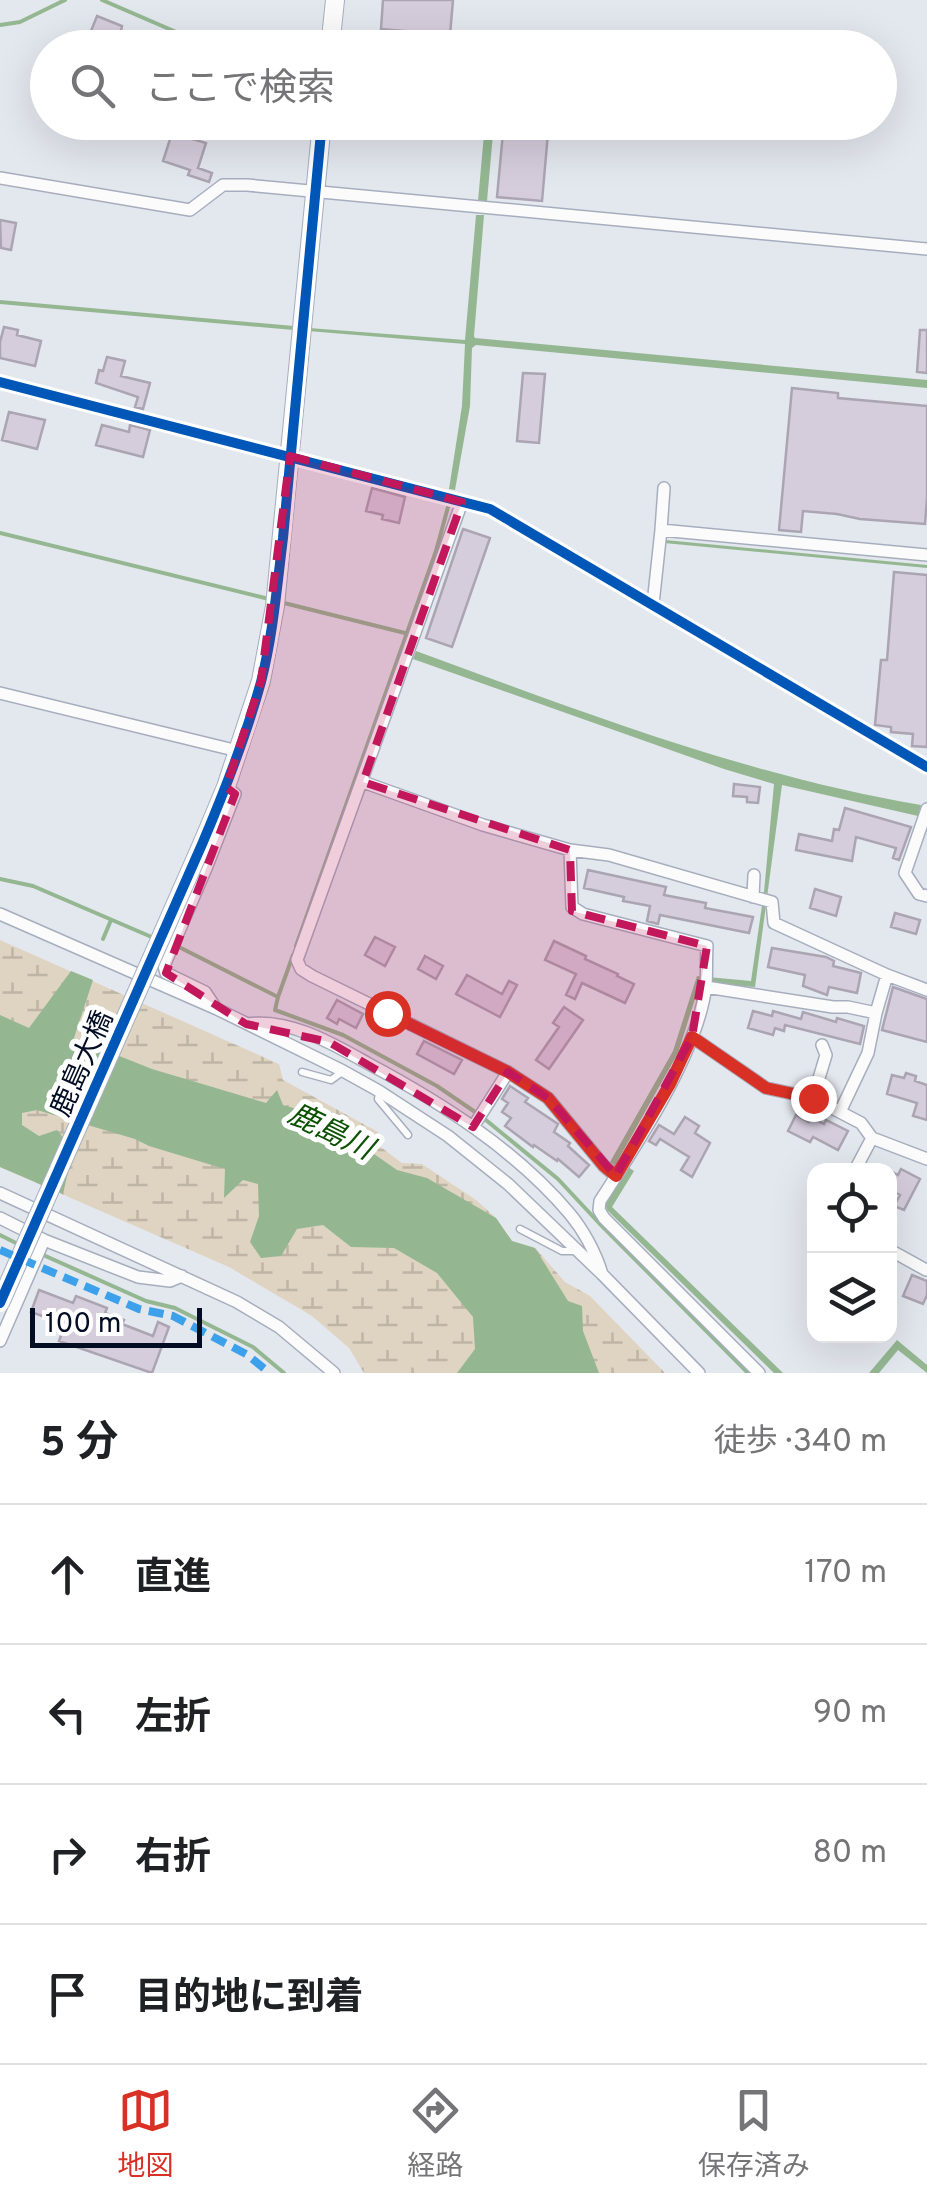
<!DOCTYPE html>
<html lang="ja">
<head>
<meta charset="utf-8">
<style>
  body { margin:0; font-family:Overpass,"Noto Sans JP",sans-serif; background:#f2f2f2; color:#202124 }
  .controls { position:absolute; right:30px; bottom:30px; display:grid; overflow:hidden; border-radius:20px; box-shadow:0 10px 40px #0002 }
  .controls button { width:90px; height:90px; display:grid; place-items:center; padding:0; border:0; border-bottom:2px solid #e0e0e0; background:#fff; color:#202124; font:50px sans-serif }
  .scale { position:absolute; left:30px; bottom:25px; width:172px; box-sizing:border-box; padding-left:10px; border:5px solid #020c23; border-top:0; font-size:28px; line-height:35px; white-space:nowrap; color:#020c23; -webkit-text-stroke:8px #fff; paint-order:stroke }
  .stop { position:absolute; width:30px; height:30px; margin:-22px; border:8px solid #d93025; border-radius:50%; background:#fff }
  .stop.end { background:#d93025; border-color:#fff; box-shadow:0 2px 10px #0008 }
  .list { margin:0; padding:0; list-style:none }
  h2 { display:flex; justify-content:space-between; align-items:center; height:130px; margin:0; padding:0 40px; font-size:42px }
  h2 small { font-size:32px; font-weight:400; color:#757577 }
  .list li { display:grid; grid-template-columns:65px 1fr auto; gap:30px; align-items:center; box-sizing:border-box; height:140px; padding:0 40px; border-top:2px solid #e0e0e0 }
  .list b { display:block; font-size:38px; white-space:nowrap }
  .list em { font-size:32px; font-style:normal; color:#757577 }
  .icon { flex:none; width:55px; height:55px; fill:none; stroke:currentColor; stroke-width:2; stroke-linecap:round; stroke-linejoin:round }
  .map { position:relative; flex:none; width:927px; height:1373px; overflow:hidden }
  .search { position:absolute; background:#fff; box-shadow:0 10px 40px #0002; left:30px; right:30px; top:30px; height:110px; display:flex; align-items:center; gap:25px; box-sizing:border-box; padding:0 35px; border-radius:55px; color:#757577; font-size:38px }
  .sheet { height:690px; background:#fff }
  nav { display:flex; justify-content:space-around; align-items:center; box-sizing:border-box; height:140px; border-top:2px solid #e0e0e0; background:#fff; font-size:28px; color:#757577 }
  nav a { display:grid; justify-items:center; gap:5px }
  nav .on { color:#d93025 }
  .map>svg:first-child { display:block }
  .wetland { fill:url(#wetland-marsh) }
  .water { fill:#94b792 }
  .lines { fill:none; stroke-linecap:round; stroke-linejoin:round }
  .stream { stroke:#94b792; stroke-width:4 }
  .building { fill:#d6cddc; stroke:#aba4b2; stroke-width:2.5 }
  .lane-casing { stroke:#a6aebe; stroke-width:9 }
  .street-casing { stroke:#a6aebe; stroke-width:14 }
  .secondary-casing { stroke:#a6aebe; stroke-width:20 }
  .lane { stroke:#fbfbfc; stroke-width:6 }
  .street { stroke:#fbfbfc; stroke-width:11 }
  .secondary { stroke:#fbfbfc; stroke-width:18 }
  .secondary-bridge-casing { stroke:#a6aebe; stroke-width:20; stroke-linecap:butt }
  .secondary-bridge { stroke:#fbfbfc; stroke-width:18 }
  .quiet { stroke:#3ca1ea; stroke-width:8; stroke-dasharray:15 8; stroke-linecap:butt }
  .cycleway-casing { stroke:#fff; stroke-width:16 }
  .cycleway { stroke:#0057b8; stroke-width:10 }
  .route { stroke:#d93025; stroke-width:12 }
  .marked { fill:#c2185b; fill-opacity:0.2; stroke:#c2185b; stroke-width:8; stroke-dasharray:20 12; stroke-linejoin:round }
  .labels { text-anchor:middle; stroke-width:10; stroke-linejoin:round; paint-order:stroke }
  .street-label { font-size:28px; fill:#020c23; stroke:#fff }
  .water-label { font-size:30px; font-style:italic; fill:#0c5202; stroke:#fff }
</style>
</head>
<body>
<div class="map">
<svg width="927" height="1373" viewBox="0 0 927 1373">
  <defs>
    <pattern id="wetland-marsh" width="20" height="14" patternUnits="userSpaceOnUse" patternTransform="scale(2.5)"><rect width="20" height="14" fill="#dfd4c1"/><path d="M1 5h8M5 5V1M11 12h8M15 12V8" fill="none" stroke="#beb5a6"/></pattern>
  </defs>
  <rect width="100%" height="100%" fill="#e3e7ee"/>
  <!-- wetland -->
  <path class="wetland" d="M0,940L279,1064L283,1080L378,1132V1145L402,1163L422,1164L476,1200L496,1218L512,1241L535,1248L565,1282L590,1296L665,1373H585L542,1274L0,1029Z
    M0,1065L414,1224L539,1373H364L349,1348L312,1316L229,1267L0,1167Z"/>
  <!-- water -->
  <path class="water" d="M485,123H494L487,201H478Z
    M476,215H484L474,336L475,338L927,380V388L476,345L472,348L470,406L455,490L449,489L462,406L465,344L308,331L309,328L465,340Z
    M665,540L927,565V568L664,543Z
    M416,651C581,711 747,776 921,805L918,816L782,785L755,987L700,983L678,1053L618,1160L634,1171L612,1207L783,1373H774L607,1210L605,1204L626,1173L610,1162L673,1051L697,976L751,981L764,892L774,784L724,769L413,659Z
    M71,971L93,980L74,1038L152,1069L266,1103L277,1090L283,1105L318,1115L397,1170L427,1178L496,1218L512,1241L535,1248L568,1301L582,1306L583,1331L599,1373H457L475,1349L473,1317L437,1273L394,1248L351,1247L323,1225L297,1229L281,1256L261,1258L250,1242L259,1216L258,1184L243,1180L224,1198L225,1169L149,1146L135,1139L37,1110L22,1113V1125L39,1136L57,1130L73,1150L63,1194L0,1167V1015L29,1028Z
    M897,1340L927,1365V1373L898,1350L879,1373H869Z"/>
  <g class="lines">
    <!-- stream -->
    <path class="stream" d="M102,0L190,38L294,48
      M0,25L20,22L65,0
      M0,302L294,328
      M0,533L265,598
      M284,603L405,633
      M0,879L33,886L154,938
      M103,939L111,920
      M177,946L278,997L275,1010L343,1035L437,1086L481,1116L558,1179L599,1223L748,1373
      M296,946L436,551L448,507
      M278,997L293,955
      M0,1235L18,1244
      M41,1254L146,1301L175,1308L253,1347L284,1373"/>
  </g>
  <!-- building -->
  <path class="building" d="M383,0H453L450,35L381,29Z
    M97,16L122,26L121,31L133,35L128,48H118L120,42L91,31Z
    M504,122H549L542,201L497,197Z
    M172,133L206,143L198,168L212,173L209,182L188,175L190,170L163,161Z
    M0,220L16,223L11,250L1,248Z
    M4,327L18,330L17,335L41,341L35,366L0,358V342Z
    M920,330H927V373L917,372Z
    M107,357L125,361L121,376L150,383L143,409L135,407L138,397L96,383L99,370L103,371Z
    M523,373L545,374L539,443L517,441Z
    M792,388L838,393V398L927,406V497L925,524L860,519L837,514L803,511L801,532L779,530Z
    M9,412L45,420L37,449L2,440Z
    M102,425L129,432L130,425L150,430L143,457L96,445Z
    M372,488L405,497L399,523L382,519L383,515L366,511Z
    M463,529L490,538L452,647L426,638Z
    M894,572L927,575V747L912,746L913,734L891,732V727L875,725L881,660H887Z
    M734,784L760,787L758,803L747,802V797L733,796Z
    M845,808L911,827L899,860L893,858L896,848L856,837L852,861L796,850L799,834L832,841L834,829L839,830Z
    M588,870L666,887L664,895L706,903L705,908L753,917L749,933L660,915L658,924L647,921L650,906L623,901L624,897L584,888Z
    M815,889L841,897L836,916L810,908Z
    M895,913L920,920L916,934L891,927Z
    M375,937L395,947L385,966L365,955Z
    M554,941L586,956L585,959L618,974L617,976L634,984L625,1003L582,983L575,999L566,995L576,974L545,960Z
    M772,948L826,957L834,961L833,966L861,973L857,993L829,987L827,995L803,986L805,975L768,967Z
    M425,956L443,966L436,979L418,969Z
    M467,975L502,994L509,981L517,985L500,1017L456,994Z
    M893,987L927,999V1042L882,1030Z
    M337,1000L363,1014L356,1028L339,1019L337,1024L327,1018Z
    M564,1007L583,1020L549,1069L536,1060L559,1027L553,1023Z
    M753,1011L772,1016L773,1011L801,1019L803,1012L836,1022L837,1018L864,1026L860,1044L785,1025L784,1031L775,1028L773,1035L748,1028Z
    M424,1041L462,1060L454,1074L417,1054Z
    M906,1073L916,1076L915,1081L927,1085V1120L913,1116L917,1103L887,1094L892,1075L904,1078Z
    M510,1086L528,1098L525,1102L558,1124L554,1132L570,1143L568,1146L589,1165L579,1177L558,1159L557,1161L534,1145L533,1147L505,1126L511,1118L502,1112L508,1103L502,1099Z
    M796,1115L809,1122L811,1117L824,1124L826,1120L848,1131L838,1150L813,1137L810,1142L788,1131Z
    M685,1117L699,1126L695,1133L710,1143L692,1177L681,1170L689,1157L660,1139L656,1145L649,1141L659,1125L674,1134Z
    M901,1169L920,1179L904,1210L894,1206L900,1195L890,1190V1171L898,1175Z
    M912,1275L927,1281V1295L923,1304L903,1296Z
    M39,1290L73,1303L76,1296L107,1308L105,1313L124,1320L122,1324L153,1336L158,1322L169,1327L152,1373L59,1341L62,1333L47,1327L51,1319L31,1312Z"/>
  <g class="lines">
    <defs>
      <path id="lane" d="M302,1072L331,1080L342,1072
        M379,1093L378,1099L408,1135
        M520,1229L562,1251H575"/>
      <path id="street" d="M0,178L190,210L223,185H247L927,249
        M0,382L490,509L927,767
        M462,502L297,960L301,969L312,976L508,1072L548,1098L604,1166L616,1176
        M661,530L664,488
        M653,604L661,530L927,555
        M0,693L238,751
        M363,782L483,825L570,850L609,855L772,902L774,923L887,975L927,990
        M927,809L905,873L919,894L927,896
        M570,850L572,907L583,914L707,946C706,959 707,973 706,985C698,1053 637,1144 600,1201L599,1210L604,1218L759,1373
        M753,897L754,875
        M0,914L217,1009L343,1071L379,1091L448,1136L508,1184L602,1274L699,1373
        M706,987L833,1007H848L876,1013
        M215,1007L205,992L166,973L164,966L207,866L235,794L226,787
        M248,1024C290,1018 333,1044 369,1064C442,1103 516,1150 570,1214C584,1231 596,1254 602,1274
        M692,1037L766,1088L813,1098L861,1123L872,1138L927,1159
        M813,1098L826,1055L822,1045
        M840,1112L868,1053L876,1013L887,975
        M473,1127L508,1072
        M855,1170L872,1138
        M0,1193L237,1302L279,1327L334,1373
        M0,1218L44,1240L138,1277L170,1281L182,1276
        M890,1250L926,1270
        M0,1341L44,1240"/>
      <path id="secondary" d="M330,48L335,0
        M203,842L226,787L261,681L275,606L322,122"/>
    </defs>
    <!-- lane casing -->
    <use href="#lane" class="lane-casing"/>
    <!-- street casing -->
    <use href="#street" class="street-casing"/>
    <!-- secondary casing -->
    <use href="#secondary" class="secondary-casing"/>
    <!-- lane -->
    <use href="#lane" class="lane"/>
    <!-- street -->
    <use href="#street" class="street"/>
    <!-- secondary -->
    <use href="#secondary" class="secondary"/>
    <defs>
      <path id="secondary-bridge" d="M0,1303L203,842"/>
    </defs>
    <!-- secondary-bridge casing -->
    <use href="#secondary-bridge" class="secondary-bridge-casing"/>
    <!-- secondary-bridge -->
    <use href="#secondary-bridge" class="secondary-bridge"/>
    <!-- quiet -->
    <path class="quiet" d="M0,1250L139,1309L173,1316L246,1354L270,1373"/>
    <defs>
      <path id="cycleway" d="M0,382L490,509L927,767
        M0,1303L203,842C225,790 246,737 261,682C273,635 277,586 283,538L322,122"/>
    </defs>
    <!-- cycleway casing -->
    <use href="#cycleway" class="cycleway-casing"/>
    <!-- cycleway -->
    <use href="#cycleway" class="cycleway"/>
  </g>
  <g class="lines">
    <!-- route -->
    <path class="route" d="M387,1013L508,1072L548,1098L604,1166L616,1176L670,1084L692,1037L766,1088L813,1098"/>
  </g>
  <!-- marked area -->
  <path class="marked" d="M290,456L462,502L363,782L570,850L572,911L707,946L692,1037L616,1176L548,1098L508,1072L473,1127L329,1042L246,1024L166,973L235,794L226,787L261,681Z"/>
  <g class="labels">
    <!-- street labels -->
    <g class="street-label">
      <text transform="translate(81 1063) rotate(-66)" y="10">鹿島大橋</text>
    </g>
    <!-- water labels -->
    <g class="water-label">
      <text transform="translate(331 1131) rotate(26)" y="10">鹿島川</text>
    </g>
  </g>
</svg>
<div class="controls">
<button><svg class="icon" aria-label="locate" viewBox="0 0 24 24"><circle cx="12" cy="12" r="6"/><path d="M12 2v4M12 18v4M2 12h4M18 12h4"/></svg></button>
<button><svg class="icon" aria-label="layers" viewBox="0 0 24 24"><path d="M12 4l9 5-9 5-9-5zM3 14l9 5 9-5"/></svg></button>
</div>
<div class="scale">100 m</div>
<div class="stop" style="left:387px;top:1013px"></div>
<div class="stop end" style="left:813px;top:1098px"></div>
<div class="search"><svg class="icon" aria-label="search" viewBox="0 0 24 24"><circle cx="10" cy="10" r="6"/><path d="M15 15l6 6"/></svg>ここで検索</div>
</div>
<section class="sheet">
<h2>5 分<small>徒歩 · 340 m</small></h2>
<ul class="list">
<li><svg class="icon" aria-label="ahead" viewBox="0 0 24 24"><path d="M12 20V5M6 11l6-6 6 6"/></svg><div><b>直進</b></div><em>170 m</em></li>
<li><svg class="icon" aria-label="left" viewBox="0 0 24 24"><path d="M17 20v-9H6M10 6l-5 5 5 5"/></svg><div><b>左折</b></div><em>90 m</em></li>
<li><svg class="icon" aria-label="right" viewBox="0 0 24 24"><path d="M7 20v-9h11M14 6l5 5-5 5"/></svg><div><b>右折</b></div><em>80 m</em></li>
<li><svg class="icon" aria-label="arrive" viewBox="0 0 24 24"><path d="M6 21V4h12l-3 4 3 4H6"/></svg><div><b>目的地に到着</b></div></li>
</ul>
</section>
<nav>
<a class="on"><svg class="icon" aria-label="map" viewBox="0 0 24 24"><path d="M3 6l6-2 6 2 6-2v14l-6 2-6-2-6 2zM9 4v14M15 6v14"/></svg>地図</a>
<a><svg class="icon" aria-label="directions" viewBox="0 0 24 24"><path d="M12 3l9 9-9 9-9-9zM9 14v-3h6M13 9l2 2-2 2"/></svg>経路</a>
<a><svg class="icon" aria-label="saved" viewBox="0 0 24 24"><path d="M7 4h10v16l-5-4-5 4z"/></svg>保存済み</a>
</nav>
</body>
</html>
